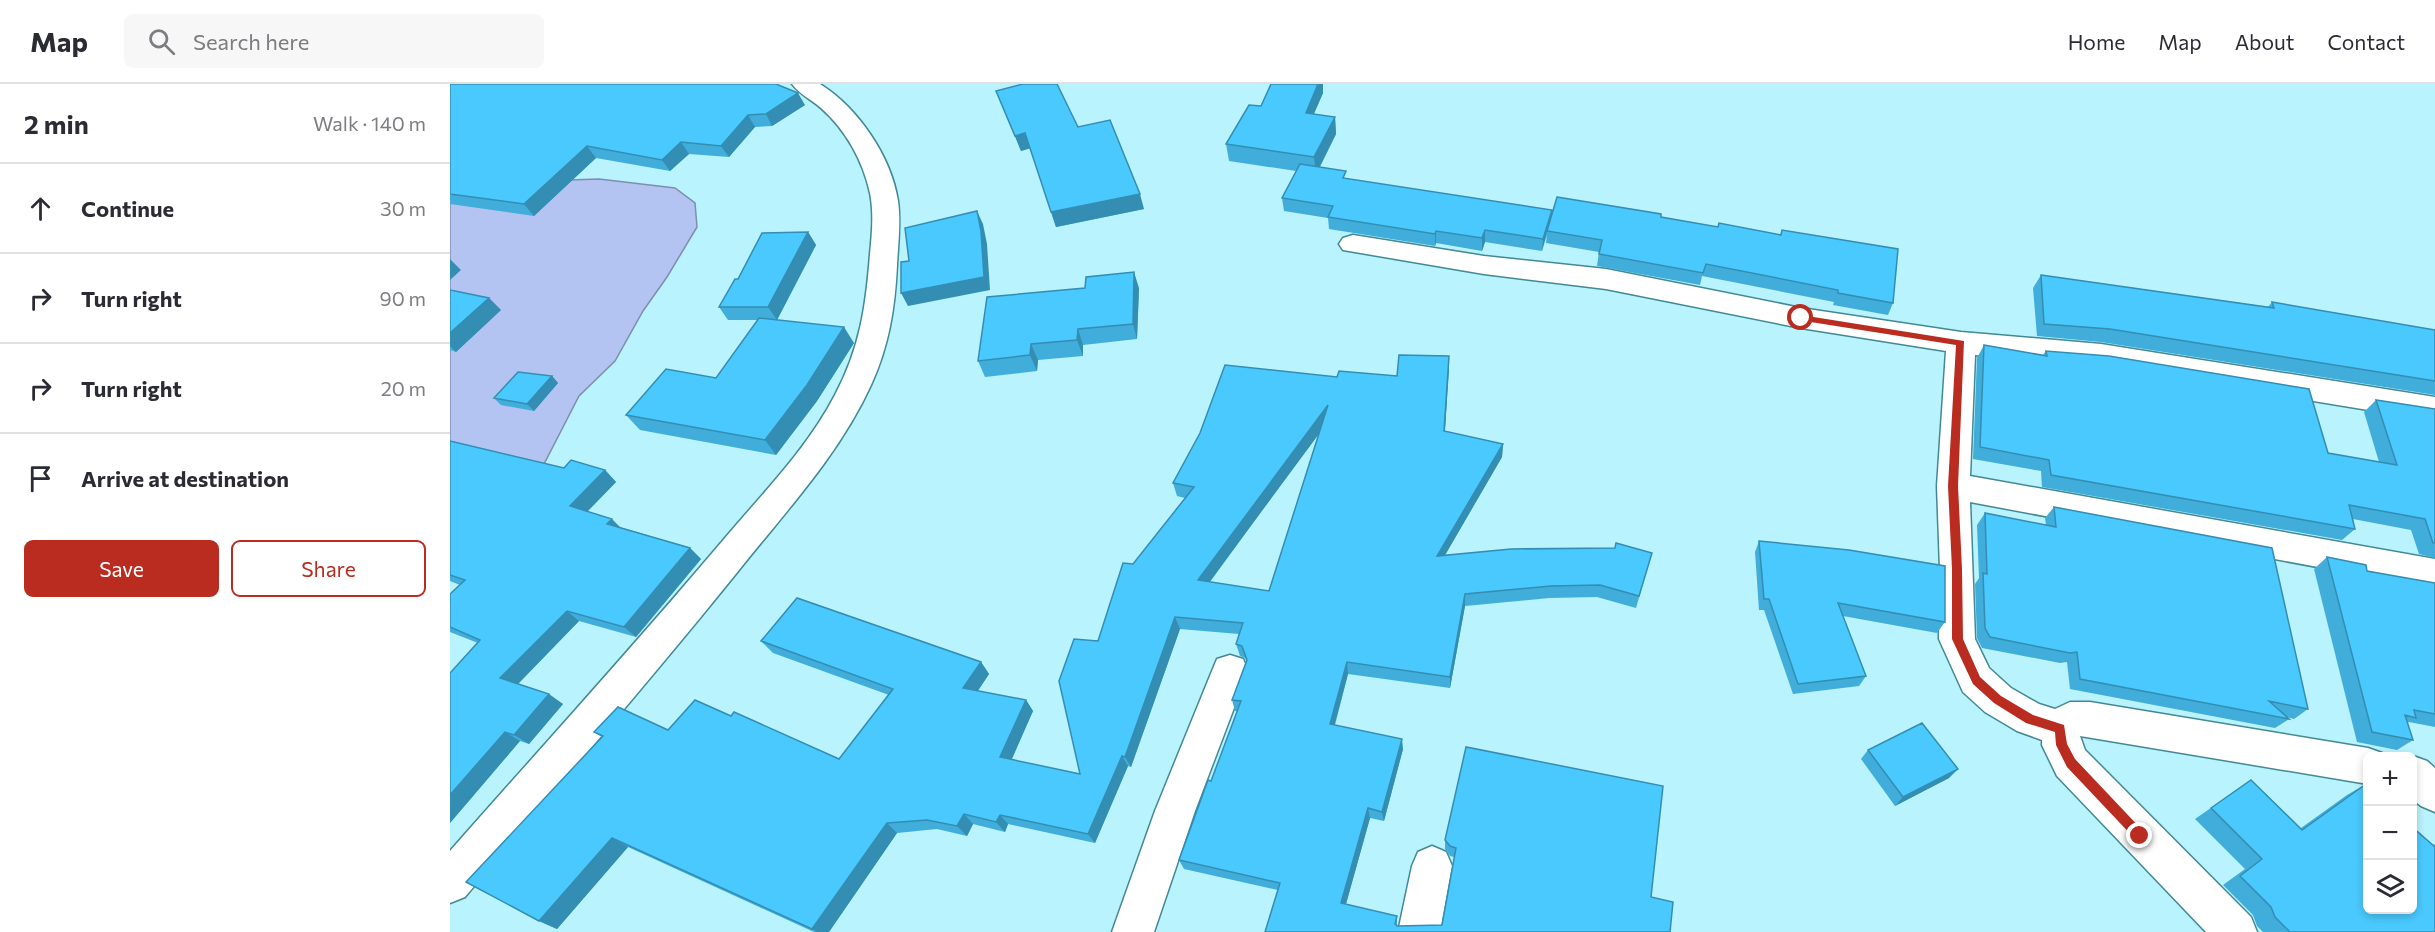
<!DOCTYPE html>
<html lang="en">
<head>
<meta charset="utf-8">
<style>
  body { margin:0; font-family:Commissioner,sans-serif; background:#f7f7f7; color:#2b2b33 }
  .controls { position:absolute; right:18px; bottom:18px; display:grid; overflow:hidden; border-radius:9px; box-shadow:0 3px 9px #0003 }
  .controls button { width:54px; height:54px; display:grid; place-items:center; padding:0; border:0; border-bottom:2px solid #e1e1e2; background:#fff; color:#2b2b33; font:30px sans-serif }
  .stop { position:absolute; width:18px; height:18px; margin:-14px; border:4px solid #b92c1f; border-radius:50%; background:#fff }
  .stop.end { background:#b92c1f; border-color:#fff; box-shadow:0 2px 6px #0008 }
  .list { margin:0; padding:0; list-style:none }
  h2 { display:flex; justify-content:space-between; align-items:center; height:78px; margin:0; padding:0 24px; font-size:26px }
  h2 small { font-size:20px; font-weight:400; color:#7c7c81 }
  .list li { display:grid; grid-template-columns:39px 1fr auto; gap:18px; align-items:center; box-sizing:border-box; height:90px; padding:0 24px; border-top:2px solid #e1e1e2 }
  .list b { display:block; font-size:22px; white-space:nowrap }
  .list em { font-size:20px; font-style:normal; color:#7c7c81 }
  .actions { display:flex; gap:12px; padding:18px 24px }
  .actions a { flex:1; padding:14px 0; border:2px solid #b92c1f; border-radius:9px; text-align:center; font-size:21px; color:#b92c1f }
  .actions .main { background:#b92c1f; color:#fff }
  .icon { flex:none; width:33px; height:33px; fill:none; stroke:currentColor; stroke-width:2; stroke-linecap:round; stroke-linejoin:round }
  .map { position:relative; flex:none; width:1985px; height:848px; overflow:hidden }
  header { display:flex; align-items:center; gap:36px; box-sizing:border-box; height:84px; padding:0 30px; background:#fff; border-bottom:2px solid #e1e1e2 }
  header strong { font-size:28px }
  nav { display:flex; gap:33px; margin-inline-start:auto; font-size:21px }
  .search { width:420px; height:54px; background:#f7f7f7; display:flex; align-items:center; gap:15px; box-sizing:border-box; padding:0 21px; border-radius:9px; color:#7c7c81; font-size:22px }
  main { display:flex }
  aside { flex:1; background:#fff }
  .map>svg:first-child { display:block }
  .water { fill:#b4c4f2; stroke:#7e8eaf; stroke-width:1.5 }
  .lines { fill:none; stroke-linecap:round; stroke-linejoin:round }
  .minor-casing { stroke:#418995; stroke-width:3 }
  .minor { fill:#fff; fill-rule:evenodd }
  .wall { fill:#40adda; fill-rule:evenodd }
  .shaded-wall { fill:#348db2 }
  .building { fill:#4ac9fe; stroke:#348db2; stroke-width:1.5; fill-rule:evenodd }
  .route { fill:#b92c1f }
</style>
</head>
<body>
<header>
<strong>Map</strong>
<div class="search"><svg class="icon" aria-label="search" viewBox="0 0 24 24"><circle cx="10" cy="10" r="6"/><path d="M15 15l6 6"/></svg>Search here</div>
<nav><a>Home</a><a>Map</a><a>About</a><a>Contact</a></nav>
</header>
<main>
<aside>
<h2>2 min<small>Walk · 140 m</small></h2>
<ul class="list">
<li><svg class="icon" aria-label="ahead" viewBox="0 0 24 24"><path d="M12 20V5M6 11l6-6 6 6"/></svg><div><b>Continue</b></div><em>30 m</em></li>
<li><svg class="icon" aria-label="right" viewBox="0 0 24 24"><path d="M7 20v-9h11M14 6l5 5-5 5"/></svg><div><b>Turn right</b></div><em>90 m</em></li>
<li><svg class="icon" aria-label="right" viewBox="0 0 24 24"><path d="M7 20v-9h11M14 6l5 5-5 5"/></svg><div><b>Turn right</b></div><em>20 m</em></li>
<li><svg class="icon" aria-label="arrive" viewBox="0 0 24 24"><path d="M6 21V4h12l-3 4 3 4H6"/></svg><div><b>Arrive at destination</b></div></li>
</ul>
<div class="actions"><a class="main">Save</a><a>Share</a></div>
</aside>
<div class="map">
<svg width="1985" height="848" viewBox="0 0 1985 848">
  <rect width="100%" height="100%" fill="#b9f3fd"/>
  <!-- water -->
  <path class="water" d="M149,95L225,104L245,119L247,143L217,193L193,227L165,277L129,312L94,380L0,464V100Z"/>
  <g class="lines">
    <defs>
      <path id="minor" d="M342,0H370C408,24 441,72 448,117C451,138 448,160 447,181C445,224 439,262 421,301C389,371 336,427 289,486C200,597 106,704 15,813L0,819V767C90,665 181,565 269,461C309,413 356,367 385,311C410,264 416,222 420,170C422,150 424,129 420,109C413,77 396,46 371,24C362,16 349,10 342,0Z
        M903,151L1034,172L1156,185L1351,224L1511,248L1651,260L1985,313V337L1651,282L1525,271L1520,392L1985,475V505L1520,418L1525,555L1539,584L1561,604L1589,620L1605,625L1620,618H1640L1918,664L1932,669L1933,672H1918V700L1630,652L1635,666L1801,833L1807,848H1756L1607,692L1592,661V656L1567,647L1535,628L1513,608L1489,555L1490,485L1487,402L1496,267L1351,244L1156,205L1034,190L893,166L889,160L893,154Z
        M780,571L793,575L798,587L745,727L704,848H662L705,727L762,587L767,575Z
        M1961,672H1963L1977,677L1985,684V728L1971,722L1962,715V672Z
        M982,762L996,768L1002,782L990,848H948L962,782L968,768Z"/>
    </defs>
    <!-- minor casing -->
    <use href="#minor" class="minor-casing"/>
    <!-- minor -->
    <use href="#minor" class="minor"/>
  </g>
  <!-- wall -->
  <path class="wall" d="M0,0L355,21L322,42L305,43L279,73L239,70L220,87L146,74L84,132L0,120Z
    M821,0H873V9L864,30L885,33L886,50L870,83L897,95L1102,126L1101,134L1211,133L1268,143L1330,151L1332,146L1443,219L1438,231L1383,221L1384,218L1252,192L1250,201L1147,182L1149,168L1096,159L1097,151L1092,167L1035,158L1032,167L986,159L985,162L879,145L878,134L834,127L832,114L846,87L779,77L776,60L811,22Z
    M546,7L694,125L606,143L580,64L571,67Z
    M358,148L366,161L327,236L404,259L367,317L326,371L190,346L176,331L266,294L308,236H278L269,223L288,195Z
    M1591,191L1818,223L1822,218L1985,246V311L1651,258L1587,252L1583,204Z
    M689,204L687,255L633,261V272L588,276L587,287L535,293L528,277Z
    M0,206L39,214L51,226L6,268L0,266Z
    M1534,261L1593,271L1596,267L1878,369L1929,378L1914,328L1926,316L1985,325V474L1969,470L1961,446L1903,435L1905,445L1892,456L1592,403L1591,387L1523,375L1527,274Z
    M999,272L995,347L1053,360L1052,373L995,471L1202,469L1186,524L1147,513L1099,514L1015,522L1000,604L898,590L885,641L953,665L934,737L920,734L896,820L947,832V842L992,841L1004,773L1000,772L995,765V756L1201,813L1220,848H815L828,806L734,785L729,776L761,697L787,627H785L782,616L796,577L795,574L790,572L786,560L789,550L730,545L681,683L678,682L645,759L558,740L555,748L523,740L517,752L487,745L447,749L379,848H364L178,763L107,845L89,837L152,653L144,648L218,646L281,632L389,675L439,611L323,569L311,557L531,578L539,590L528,607L576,616L583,627L561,676L630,690L648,557L683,480L735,414L727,412L723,399L887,293L947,292ZM869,349L819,507L760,498L813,425Z
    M102,292L108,299L84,327L51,321L44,314Z
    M0,357L114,384L155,386L166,398L137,428L170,443L240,464L251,475L186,553L129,537L68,600L113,620L79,660L70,657L0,739L28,559L0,548V510L10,501L0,497Z
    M1604,423L1858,625L1844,635L1837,633L1839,635L1825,644L1620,605L1617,578L1610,579L1532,564L1527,554L1525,500L1529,494L1527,441L1535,429L1596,441L1595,434Z
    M1309,457L1495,538L1487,549L1393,532L1416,592L1409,602L1343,610L1314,526H1309L1305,468Z
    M1877,473L1917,487L1985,499V643L1959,638L1957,639L1963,656L1947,666L1907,658L1864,485Z
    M1418,666L1499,694L1445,722L1411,675Z
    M1801,696L1851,744L1897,711L1916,700L1983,761L1985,760V848H1813L1807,842L1803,831L1773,801L1795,785L1745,735Z"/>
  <!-- shaded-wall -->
  <path class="shaded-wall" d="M868,0H873V9L857,45L856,29Z
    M348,9L355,21L322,42L316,30Z
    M298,31L305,43L279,73L271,62Z
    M885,33L886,50L866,90L864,73Z
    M575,49L581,64L571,67L565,52Z
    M231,58L239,70L220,87L212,76Z
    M137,62L146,74L84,132L74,120Z
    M690,110L694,125L606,143L601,128Z
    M1102,126L1101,138L1097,147L1092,167L1093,155Z
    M527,127L533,140L537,160L540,206L458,222L451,209Z
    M1035,146V158L1032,167V154Z
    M986,147V159L985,162V150Z
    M358,148L366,161L327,236L318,223Z
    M0,175L11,186L0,196Z
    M684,188L689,204L687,255L683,240Z
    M39,214L51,226L6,268L0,262V249Z
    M394,243L404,259L367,317L326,371L315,356Z
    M628,245L633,261V272L627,256Z
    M581,260L588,276L587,287L580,271Z
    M999,272V286L994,360V347Z
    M102,292L108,299L84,327L77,320Z
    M878,321L880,335L752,508L748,496Z
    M1053,360L1052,373L987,485V472Z
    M155,386L166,398L132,433L120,422Z
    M162,435L173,446L157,440Z
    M240,464L251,475L186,553L174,543Z
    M1015,510V522L1000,604V593Z
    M117,527L129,537L64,604L50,594Z
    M725,533L730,545L681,683L675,673Z
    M531,578L539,590L522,615L513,604Z
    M897,578L898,590L882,650L880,640Z
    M99,610L113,620L79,660L64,651Z
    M576,616L583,627L558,684L550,673Z
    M55,648L70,657L0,739V711Z
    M952,655L953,665L934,737L932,728Z
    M672,672L678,682L645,759L638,750Z
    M1508,685L1499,694L1445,722L1453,713Z
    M918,724L920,734L894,827L891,819Z
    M514,730L523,740L517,752L507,742Z
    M550,731L558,740L555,748L546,738Z
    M437,739L447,749L379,848H367L362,845Z
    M162,754L178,763L107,845L89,837Z"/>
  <!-- building -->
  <path class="building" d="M0,0H326L348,9L316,30L298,31L271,62L231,58L212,76L137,62L74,120L0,110Z
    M573,0H607L628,43L660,36L690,110L601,128L575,49L565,52L546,7Z
    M821,0H868L856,29L885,33L864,73L776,60L799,21L811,22Z
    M850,80L896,87L893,94L1102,126L1093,155L1035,146L1032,154L986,147L985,150L878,133L883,122L832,114Z
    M1107,113L1211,130V133L1268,143L1269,139L1331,151L1332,146L1448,165L1443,219L1388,209V206L1256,180L1253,189L1149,170L1152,156L1097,147Z
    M527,127L531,147L534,193L451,209V178L459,177L455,144Z
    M358,148L318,223H269L285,195H288L312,149Z
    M684,188L683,240L628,245L627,256L581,260L580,271L528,277L537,213L635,204L636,193Z
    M1591,191L1824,224L1822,218L1985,246V297L1660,245L1594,240Z
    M0,206L39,214L0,249Z
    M309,234L394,243L357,301L315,356L176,331L216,285L266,294Z
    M1534,261L1597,272L1596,267L1659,272L1859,305L1878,369L1947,381L1926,316L1985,325V459H1983L1975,435L1899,421L1905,445L1601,391L1599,376L1530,363Z
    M949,271L999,272L994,347L1053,360L987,472L1061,465L1165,464L1166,459L1202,469L1189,512L1150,501L1101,502L1015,510L1000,593L897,578L880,640L952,655L932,728L918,724L891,819L947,832L945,840L947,842L992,841L1006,764L1000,762L995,756L1016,663L1213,702L1201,813L1223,818L1220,848H815L830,799L729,776L758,696L761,697L791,617L782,616L797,576L792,562L786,560L793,539L725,533L675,673L672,672L638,750L550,731L546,738L514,730L507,742L477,736L437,739L362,845L162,754L89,837L16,798L153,652L144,648L168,623L218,646L245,616L281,632L284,628L389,675L443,605L311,557L347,514L531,578L513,604L576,616L550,673L630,690L609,597L624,555L648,557L673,479L683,480L744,403L723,399L750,349L775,281L887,293L889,287L947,292ZM878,321L819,507L748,496Z
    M68,288L102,292L77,320L44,314Z
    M0,357L114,384L121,376L155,386L120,422L162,435L157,440L240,464L174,543L117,527L50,594L99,610L64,651L55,648L0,711V589L30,556L0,543V510L15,496L0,491Z
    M1604,423L1822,464L1858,625L1819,617L1839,635L1630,595L1627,568L1620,569L1540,553L1535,544L1533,489L1537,490L1535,429L1606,443Z
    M1309,457L1399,466L1495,482V538L1388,519L1416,592L1348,600L1319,515H1314Z
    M1877,473L1916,481L1917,487L1985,499V630L1964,626L1966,634L1955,631L1963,656L1922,648Z
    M1472,639L1508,685L1453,713L1418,666Z
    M1801,696L1852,746L1916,700L1917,702V825H1962V743L1985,763V848H1840L1825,833L1821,823L1790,792L1812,775L1761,724Z"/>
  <!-- route -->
  <path class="route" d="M1351,231L1514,257L1508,402L1512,485L1513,555L1530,593L1551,612L1583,631L1614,641L1617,660L1625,675L1694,748V756H1686L1617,683L1606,661L1605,648L1576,639L1544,619L1523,600L1502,555V485L1498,402L1506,261L1348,236L1346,234Z"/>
</svg>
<div class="controls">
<button>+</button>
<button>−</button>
<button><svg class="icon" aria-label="layers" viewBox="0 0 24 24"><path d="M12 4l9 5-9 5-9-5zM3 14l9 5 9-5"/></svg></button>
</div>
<div class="stop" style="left:1351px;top:234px"></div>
<div class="stop end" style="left:1690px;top:752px"></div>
</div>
</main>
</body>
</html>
